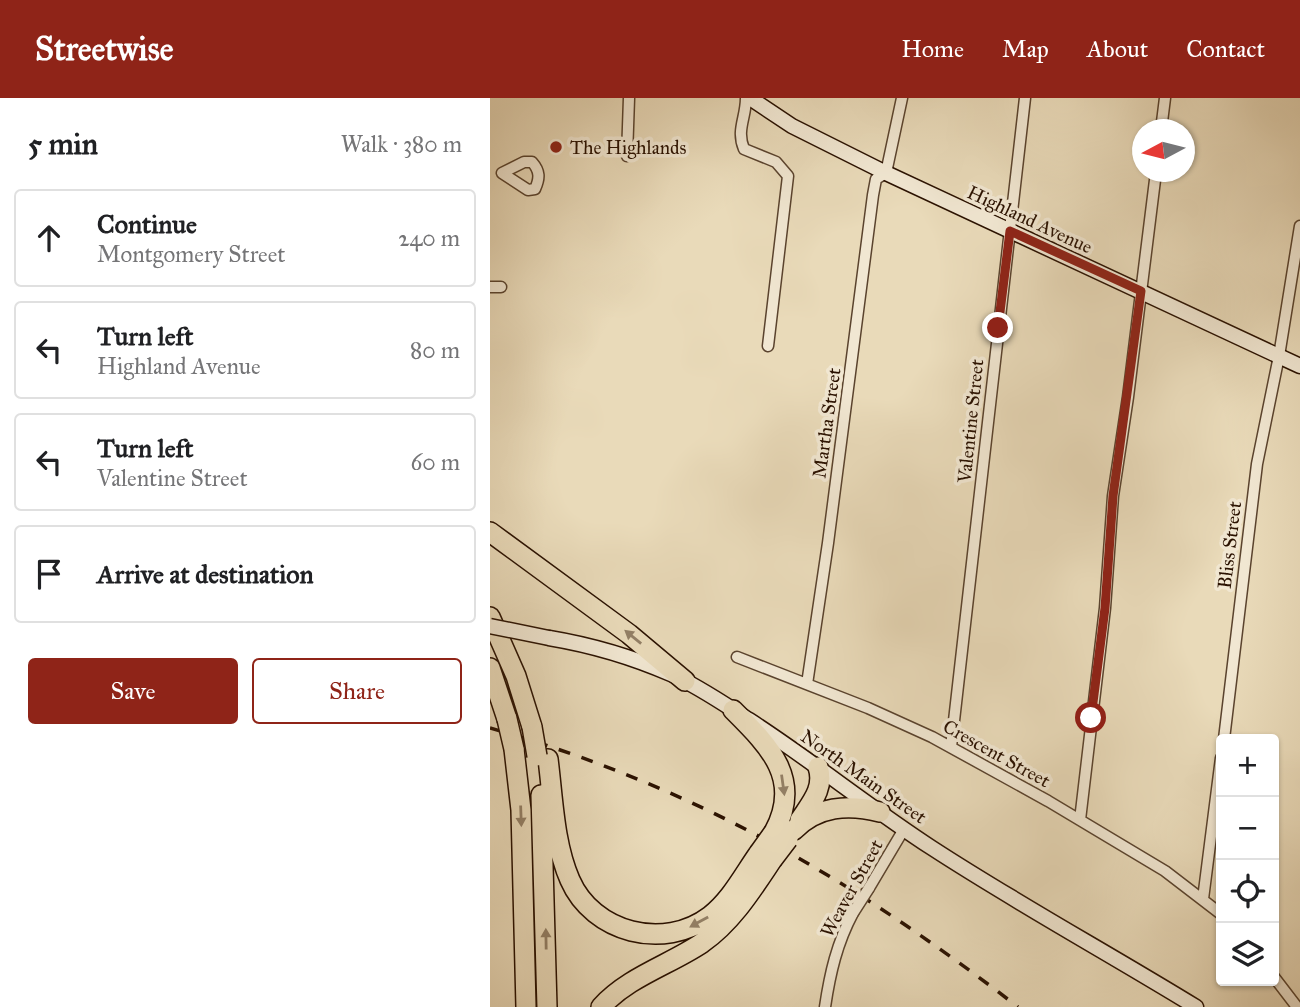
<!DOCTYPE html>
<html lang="en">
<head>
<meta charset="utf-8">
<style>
  body { margin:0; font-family:"IM FELL Great Primer",serif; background:#f6f6f6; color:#202124 }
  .controls { position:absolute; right:21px; bottom:21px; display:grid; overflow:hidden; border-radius:7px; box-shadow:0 2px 5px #0004 }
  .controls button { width:63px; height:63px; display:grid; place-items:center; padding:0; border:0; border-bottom:2px solid #e0e0e0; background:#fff; color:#202124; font:35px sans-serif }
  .compass { position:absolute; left:642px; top:21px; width:63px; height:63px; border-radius:50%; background:#fff; box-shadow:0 2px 5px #0004; rotate:263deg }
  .stop { position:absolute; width:21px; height:21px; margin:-16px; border:5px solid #8f2418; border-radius:50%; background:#fff }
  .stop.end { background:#8f2418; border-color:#fff; box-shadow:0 2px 7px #0008 }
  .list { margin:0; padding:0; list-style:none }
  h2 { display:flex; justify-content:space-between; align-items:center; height:91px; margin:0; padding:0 28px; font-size:30px }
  h2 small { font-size:23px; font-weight:400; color:#757577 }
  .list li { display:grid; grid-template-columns:46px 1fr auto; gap:21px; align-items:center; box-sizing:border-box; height:98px; margin:0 14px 14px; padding:0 14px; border:2px solid #e0e0e0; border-radius:7px }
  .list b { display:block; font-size:26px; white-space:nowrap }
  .list p { margin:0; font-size:23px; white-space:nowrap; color:#757577 }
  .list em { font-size:23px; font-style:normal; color:#757577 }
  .actions { display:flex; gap:14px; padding:21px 28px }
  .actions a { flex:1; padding:16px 0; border:2px solid #8f2418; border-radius:7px; text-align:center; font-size:24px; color:#8f2418 }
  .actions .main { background:#8f2418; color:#fff }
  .icon { flex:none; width:38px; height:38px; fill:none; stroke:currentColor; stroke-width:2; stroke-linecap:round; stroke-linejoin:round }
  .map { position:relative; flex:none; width:810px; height:909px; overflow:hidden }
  header { display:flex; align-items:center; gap:42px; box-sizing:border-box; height:98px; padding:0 35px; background:#8f2418; color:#fff }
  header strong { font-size:33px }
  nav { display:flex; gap:38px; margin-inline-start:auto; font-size:24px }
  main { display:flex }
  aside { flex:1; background:#fff }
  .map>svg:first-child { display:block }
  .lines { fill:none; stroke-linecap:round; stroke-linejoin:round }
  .street-casing { stroke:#5a432e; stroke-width:13 }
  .secondary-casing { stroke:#2a1100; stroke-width:17 }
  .highway-casing { stroke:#2a1100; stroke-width:22 }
  .street { stroke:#f1e7d2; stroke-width:10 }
  .secondary { stroke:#f1e7d2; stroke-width:14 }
  .highway { stroke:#e9dab9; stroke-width:19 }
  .rail { stroke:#2a1100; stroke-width:3.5; stroke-dasharray:12 12; stroke-linecap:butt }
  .street-bridge-casing { stroke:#5a432e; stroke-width:13; stroke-linecap:butt }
  .secondary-bridge-casing { stroke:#2a1100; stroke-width:17; stroke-linecap:butt }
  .highway-bridge-casing { stroke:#2a1100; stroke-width:22; stroke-linecap:butt }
  .street-bridge { stroke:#f1e7d2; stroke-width:10 }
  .secondary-bridge { stroke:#f1e7d2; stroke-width:14 }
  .highway-bridge { stroke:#e9dab9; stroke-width:19 }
  .oneway { fill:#938066 }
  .route { stroke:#8f2418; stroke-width:9 }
  .poi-dot { fill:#8f2418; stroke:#f1e7d2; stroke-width:2.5 }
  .labels { text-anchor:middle; stroke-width:7; stroke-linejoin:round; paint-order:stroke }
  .poi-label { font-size:19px; fill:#2a1100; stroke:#f1e7d2; text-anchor:start }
  .street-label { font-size:19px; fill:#2a1100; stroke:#f1e7d2 }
</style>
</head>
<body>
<header>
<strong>Streetwise</strong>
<nav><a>Home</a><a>Map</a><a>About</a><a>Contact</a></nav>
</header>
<main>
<aside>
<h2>5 min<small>Walk · 380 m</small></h2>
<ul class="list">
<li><svg class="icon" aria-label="ahead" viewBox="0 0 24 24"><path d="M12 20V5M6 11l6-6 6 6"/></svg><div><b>Continue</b><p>Montgomery Street</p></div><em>240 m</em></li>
<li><svg class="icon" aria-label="left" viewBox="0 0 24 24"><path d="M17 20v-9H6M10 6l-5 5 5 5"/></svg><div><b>Turn left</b><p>Highland Avenue</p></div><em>80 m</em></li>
<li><svg class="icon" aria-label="left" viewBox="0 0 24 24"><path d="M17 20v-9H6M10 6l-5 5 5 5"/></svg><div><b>Turn left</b><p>Valentine Street</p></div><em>60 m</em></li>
<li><svg class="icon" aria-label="arrive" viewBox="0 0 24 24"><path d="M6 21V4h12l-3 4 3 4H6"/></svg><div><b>Arrive at destination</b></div></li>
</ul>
<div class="actions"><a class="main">Save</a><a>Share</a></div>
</aside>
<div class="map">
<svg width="810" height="909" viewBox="0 0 810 909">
  <rect width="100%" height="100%" fill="#e9dab9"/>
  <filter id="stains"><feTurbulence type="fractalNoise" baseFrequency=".00286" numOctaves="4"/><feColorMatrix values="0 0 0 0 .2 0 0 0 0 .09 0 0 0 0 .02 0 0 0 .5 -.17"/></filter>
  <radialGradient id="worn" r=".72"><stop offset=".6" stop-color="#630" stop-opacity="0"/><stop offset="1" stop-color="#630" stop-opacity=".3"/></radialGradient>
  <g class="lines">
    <defs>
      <path id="street" d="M256,0C256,20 246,32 254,51L286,64L298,78L278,248
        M671,32L675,0
        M137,58L139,0
        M34,64H42C50,73 50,80 45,91L38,92L12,75Z
        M0,189H11
        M247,559L378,610L442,639L558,703L675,773L731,816
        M317,586L338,445L383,97L386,81L396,75L412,0
        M734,641L767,366L789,258L810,128
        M461,649L535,0
        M590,722L615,510L623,398L638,299L666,74
        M379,790L414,731
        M713,801L731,660
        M784,879L807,909
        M335,909C340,875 347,845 363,815"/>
      <path id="secondary" d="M260,0L302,28L396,75L810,268
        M59,540C101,547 142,559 181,576C208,588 234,606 259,622C321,662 379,709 442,750C528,806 618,855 706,909"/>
      <path id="highway" d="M0,434L139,536L195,583
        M0,519L26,578L42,629
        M0,570L17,621
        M243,612C279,648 313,681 284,734
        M24,651L31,712L36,909
        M58,661C63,700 64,746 80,782C103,835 174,853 220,818C241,802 254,776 269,755
        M51,697L57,909
        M310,722C321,705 335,690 328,669
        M304,732C328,708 358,706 390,714
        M111,909C138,879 179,867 212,845C242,824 262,792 282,762"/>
    </defs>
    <!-- street casing -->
    <use href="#street" class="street-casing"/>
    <!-- secondary casing -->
    <use href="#secondary" class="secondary-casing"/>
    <!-- highway casing -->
    <use href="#highway" class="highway-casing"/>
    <!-- street -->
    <use href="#street" class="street"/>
    <!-- secondary -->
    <use href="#secondary" class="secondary"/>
    <!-- highway -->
    <use href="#highway" class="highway"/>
    <!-- rail -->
    <path class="rail" d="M0,630C203,688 361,780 528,909"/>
    <defs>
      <path id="street-bridge" d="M363,815L379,790"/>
      <path id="secondary-bridge" d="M0,528L59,540"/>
      <path id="highway-bridge" d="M17,621L24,651
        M42,629L47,658
        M269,755L284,734
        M282,762L298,741"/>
    </defs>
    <!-- street-bridge casing -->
    <use href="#street-bridge" class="street-bridge-casing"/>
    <!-- secondary-bridge casing -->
    <use href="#secondary-bridge" class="secondary-bridge-casing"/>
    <!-- highway-bridge casing -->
    <use href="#highway-bridge" class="highway-bridge-casing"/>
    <!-- street-bridge -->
    <use href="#street-bridge" class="street-bridge"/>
    <!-- secondary-bridge -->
    <use href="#secondary-bridge" class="secondary-bridge"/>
    <!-- highway-bridge -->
    <use href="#highway-bridge" class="highway-bridge"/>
  </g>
  <!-- one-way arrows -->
  <defs><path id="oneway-solid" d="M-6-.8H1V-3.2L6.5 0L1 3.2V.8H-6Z" transform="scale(1.75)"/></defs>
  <g class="oneway">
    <use href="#oneway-solid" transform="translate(143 539) rotate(-141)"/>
    <use href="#oneway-solid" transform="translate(293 687) rotate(82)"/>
    <use href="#oneway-solid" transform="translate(31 718) rotate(88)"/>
    <use href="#oneway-solid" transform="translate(209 824) rotate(151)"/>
    <use href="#oneway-solid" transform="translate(56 841) rotate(-91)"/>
  </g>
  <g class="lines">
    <!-- route -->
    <path class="route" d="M508,230L520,133L651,193L623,398L615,510L601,620"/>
  </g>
  <!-- markers -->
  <circle class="poi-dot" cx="66" cy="49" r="7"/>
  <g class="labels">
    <!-- poi labels -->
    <g class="poi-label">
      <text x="80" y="56">The Highlands</text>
    </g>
    <!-- street labels -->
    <g class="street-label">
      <text transform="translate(540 121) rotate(25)" y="7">Highland Avenue</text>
      <text transform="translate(480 323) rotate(-84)" y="7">Valentine Street</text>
      <text transform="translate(336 325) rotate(-82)" y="7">Martha Street</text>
      <text transform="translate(739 447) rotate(-83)" y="7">Bliss Street</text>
      <text transform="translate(507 655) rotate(29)" y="7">Crescent Street</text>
      <text transform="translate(374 678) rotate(35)" y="7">North Main Street</text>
      <text transform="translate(361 790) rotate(-61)" y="7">Weaver Street</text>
    </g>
  </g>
  <rect width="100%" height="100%" filter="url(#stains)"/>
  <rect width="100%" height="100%" fill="url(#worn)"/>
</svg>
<div class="controls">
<button>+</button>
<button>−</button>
<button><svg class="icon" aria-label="locate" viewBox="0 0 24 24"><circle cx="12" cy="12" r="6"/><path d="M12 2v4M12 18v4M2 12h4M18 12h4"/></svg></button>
<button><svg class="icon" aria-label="layers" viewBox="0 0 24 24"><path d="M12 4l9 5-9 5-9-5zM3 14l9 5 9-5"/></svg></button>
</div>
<svg class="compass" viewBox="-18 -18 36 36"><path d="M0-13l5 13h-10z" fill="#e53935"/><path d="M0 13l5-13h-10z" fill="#757577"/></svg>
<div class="stop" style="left:601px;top:620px"></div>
<div class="stop end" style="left:508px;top:230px"></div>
</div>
</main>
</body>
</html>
